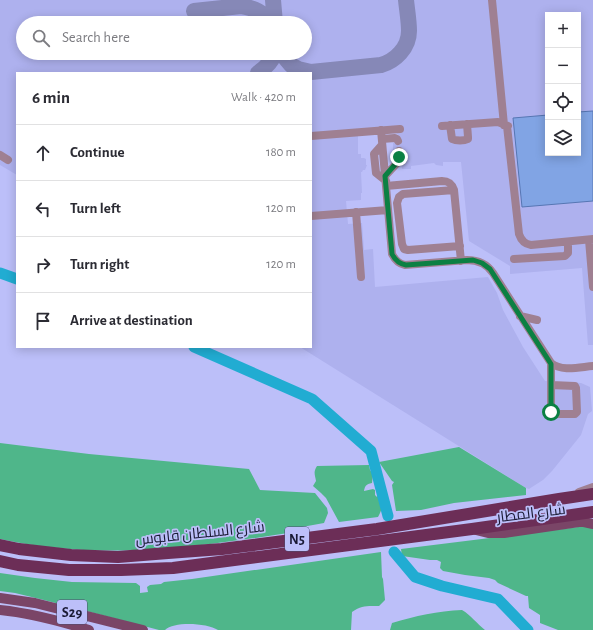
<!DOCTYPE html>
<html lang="en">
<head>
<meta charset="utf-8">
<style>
  body { margin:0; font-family:"Alegreya Sans",Cairo,sans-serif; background:#f2f2f3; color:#2b2b33 }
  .controls { position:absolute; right:12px; top:12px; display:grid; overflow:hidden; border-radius:0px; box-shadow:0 2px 10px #0003 }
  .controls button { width:36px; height:36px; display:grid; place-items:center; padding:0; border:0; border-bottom:1px solid #e1e1e2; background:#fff; color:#2b2b33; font:20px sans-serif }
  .stop { position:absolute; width:12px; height:12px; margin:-9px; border:3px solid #0b8043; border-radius:50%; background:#fff }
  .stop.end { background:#0b8043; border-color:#fff; box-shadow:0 1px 4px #0008 }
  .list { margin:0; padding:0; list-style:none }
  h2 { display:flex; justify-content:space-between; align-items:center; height:52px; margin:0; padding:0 16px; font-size:17px }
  h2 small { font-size:13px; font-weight:400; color:#7c7c81 }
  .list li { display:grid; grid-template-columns:26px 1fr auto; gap:12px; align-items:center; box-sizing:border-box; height:56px; padding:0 16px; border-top:1px solid #e1e1e2 }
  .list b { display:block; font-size:15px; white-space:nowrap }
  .list em { font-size:13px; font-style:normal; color:#7c7c81 }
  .icon { flex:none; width:22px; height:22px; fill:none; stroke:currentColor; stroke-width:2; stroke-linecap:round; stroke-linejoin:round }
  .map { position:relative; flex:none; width:593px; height:630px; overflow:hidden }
  .search { position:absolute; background:#fff; box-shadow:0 2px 10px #0003; left:16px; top:16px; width:296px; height:44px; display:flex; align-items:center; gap:10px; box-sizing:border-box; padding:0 14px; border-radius:22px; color:#7c7c81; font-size:15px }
  .panel { position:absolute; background:#fff; box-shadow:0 2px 10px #0003; left:16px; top:72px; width:296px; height:276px; border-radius:0px }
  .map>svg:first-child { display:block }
  .built { fill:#aeb1ee; fill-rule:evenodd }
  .green { fill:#4fb68a }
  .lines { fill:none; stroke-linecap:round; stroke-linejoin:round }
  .river { stroke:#21acd2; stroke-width:11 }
  .taxiway { stroke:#8688b7; stroke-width:16 }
  .building { fill:#81a4e4; stroke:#5676b3 }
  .minor { stroke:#9f8092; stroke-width:8 }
  .major { stroke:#7a4567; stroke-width:10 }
  .highway { stroke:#6c2e57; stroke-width:12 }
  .route { stroke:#0b8043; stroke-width:5 }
  .labels { text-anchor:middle; stroke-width:3.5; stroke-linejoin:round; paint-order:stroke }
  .shield { fill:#bcbff9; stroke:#4b4c70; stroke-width:1 }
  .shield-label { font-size:14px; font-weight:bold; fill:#1a1a35 }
  .street-label { font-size:15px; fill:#1a1a35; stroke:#bcbff9 }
</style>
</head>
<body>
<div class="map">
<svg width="593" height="630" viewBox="0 0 593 630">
  <rect width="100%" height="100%" fill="#bcbff9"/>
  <!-- built -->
  <path class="built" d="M0,0H593V345H588L582,268L510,274V266L469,241L461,162H443V166L436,165L434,163L411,166V169H402L400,150H393V143H399V136L396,132L358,135V154H361V158H364L366,159V165H367L365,170H363L362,172H361L362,193H361V200L346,201L348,224L362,223L364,250L373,249L375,287L488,277L497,293L503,310L523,347L545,381L581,383L590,387L592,411L588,414L581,435L552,471L543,480L532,487L529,489L526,488L300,347H311V73H17V175L0,165ZM548,15H578V153H548ZM23,23H305V53H23Z"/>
  <!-- green -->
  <path class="green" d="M0,443L89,454L249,469L260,490L315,493L327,508L328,513L324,523L302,527V531C248,539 193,548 139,550C93,552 45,549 0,539Z
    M459,447L526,488V495L454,503L421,510L396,511L392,485L394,482L392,481L379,462Z
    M369,465L370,470L373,474L372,483C366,484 365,486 364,491L373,489L375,490V495L377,497L378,495H380C384,503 382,510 378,517L339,522L326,498L321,493L313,486L316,481C315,475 313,472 317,466Z
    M586,526L593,529V630H558L540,623V615L529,608L528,596H526L498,583L495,580L489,578L465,575L443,571L440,568L441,562L437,560H430L402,556L401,549Z
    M381,552L382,577L383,579L385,600L379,606C367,606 362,605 352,612L351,630H218C207,623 174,621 165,630H159L44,600L15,593L0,591V573L35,578L72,582L136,583L140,586V593L148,592L147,587L150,585L161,584L164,582L192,579Z
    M462,610C471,615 477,624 485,630H390L392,623C415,616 438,611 462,610Z"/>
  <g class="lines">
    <!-- river -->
    <path class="river" d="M0,273L17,279
      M194,347L312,399L371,451L388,516
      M394,552L415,577L442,586L498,599L528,630"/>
    <!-- taxiway -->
    <path class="taxiway" d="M273,0L275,23
      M194,11L241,6C254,8 263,12 271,23
      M281,53L291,65L298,69L311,72L381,65C395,61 409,48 409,31C409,21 407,10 406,0
      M258,73C265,68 272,62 275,53"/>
  </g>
  <!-- building -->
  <path class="building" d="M593,111V201L522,207L513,118L548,115V153H578V112Z"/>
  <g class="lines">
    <!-- minor -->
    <path class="minor" d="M492,0L504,125
      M450,125L452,139C456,141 464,141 468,139V137L467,124
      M442,126L498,122L508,126
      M507,126L519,234C521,240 524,244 531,245L593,239
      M381,130L392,254C395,260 399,264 405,265L467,260C479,260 487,264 493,273L551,363C562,372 580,367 593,366
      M311,136L400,129
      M382,139L395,138L397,139L398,141
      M382,145L374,154L376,173L386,181
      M0,155L8,160
      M385,176L399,161V151
      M386,186L442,181C449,181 452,184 454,190L461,261
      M454,190L403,194L399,197L397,203L402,244L404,249L408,250L460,246
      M356,212L361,277
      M311,216L388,210
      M589,240L593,287
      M514,259L565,256L568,253V242
      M520,316L537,320
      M551,363V412L554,414H575L577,412L576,388L575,386L551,385
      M579,492L593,487"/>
    <!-- major -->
    <path class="major" d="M476,530L488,533H504L579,522H584L593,524
      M0,598L35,603L143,630
      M0,610C30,613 60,621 89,630"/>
    <!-- highway -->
    <path class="highway" d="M0,545L19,549L71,555L118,557L168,553L222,549L377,529L559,499L593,494
      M0,561L18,565L69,570H121L173,568L472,529L593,512"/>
  </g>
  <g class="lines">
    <!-- route -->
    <path class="route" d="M399,157V160L385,176L392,254C395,260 399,264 406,265L473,260L482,263L490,269L551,364V412"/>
  </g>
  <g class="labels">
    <!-- shield labels -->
    <g class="shield">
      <rect x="285" y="527" width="24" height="24" rx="3"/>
      <rect x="57" y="600" width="30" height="24" rx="3"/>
    </g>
    <g class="shield-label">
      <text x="297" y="544">N5</text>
      <text x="72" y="617">S29</text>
    </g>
    <!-- street labels -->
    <g class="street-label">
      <text transform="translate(531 513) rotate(-7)" y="5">شارع المطار</text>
      <text transform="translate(200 533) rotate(-6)" y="5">شارع السلطان قابوس</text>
    </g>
  </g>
</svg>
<div class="controls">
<button>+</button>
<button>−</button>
<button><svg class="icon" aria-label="locate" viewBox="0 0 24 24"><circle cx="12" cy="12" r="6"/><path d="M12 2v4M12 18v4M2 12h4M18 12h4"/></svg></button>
<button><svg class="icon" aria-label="layers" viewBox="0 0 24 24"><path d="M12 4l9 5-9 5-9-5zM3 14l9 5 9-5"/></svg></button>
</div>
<div class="stop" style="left:551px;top:412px"></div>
<div class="stop end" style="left:399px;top:157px"></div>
<div class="search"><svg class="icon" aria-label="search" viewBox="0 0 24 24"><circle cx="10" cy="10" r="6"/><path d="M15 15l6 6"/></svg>Search here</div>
<section class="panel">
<h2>6 min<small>Walk · 420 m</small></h2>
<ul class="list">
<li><svg class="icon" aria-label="ahead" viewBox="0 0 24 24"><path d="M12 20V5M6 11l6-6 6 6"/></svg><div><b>Continue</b></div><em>180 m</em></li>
<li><svg class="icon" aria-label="left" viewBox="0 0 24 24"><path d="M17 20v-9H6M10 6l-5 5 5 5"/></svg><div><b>Turn left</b></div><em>120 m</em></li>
<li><svg class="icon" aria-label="right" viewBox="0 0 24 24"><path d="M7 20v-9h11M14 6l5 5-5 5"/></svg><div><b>Turn right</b></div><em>120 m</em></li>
<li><svg class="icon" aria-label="arrive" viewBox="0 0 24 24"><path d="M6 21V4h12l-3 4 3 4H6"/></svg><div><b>Arrive at destination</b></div></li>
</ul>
</section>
</div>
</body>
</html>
